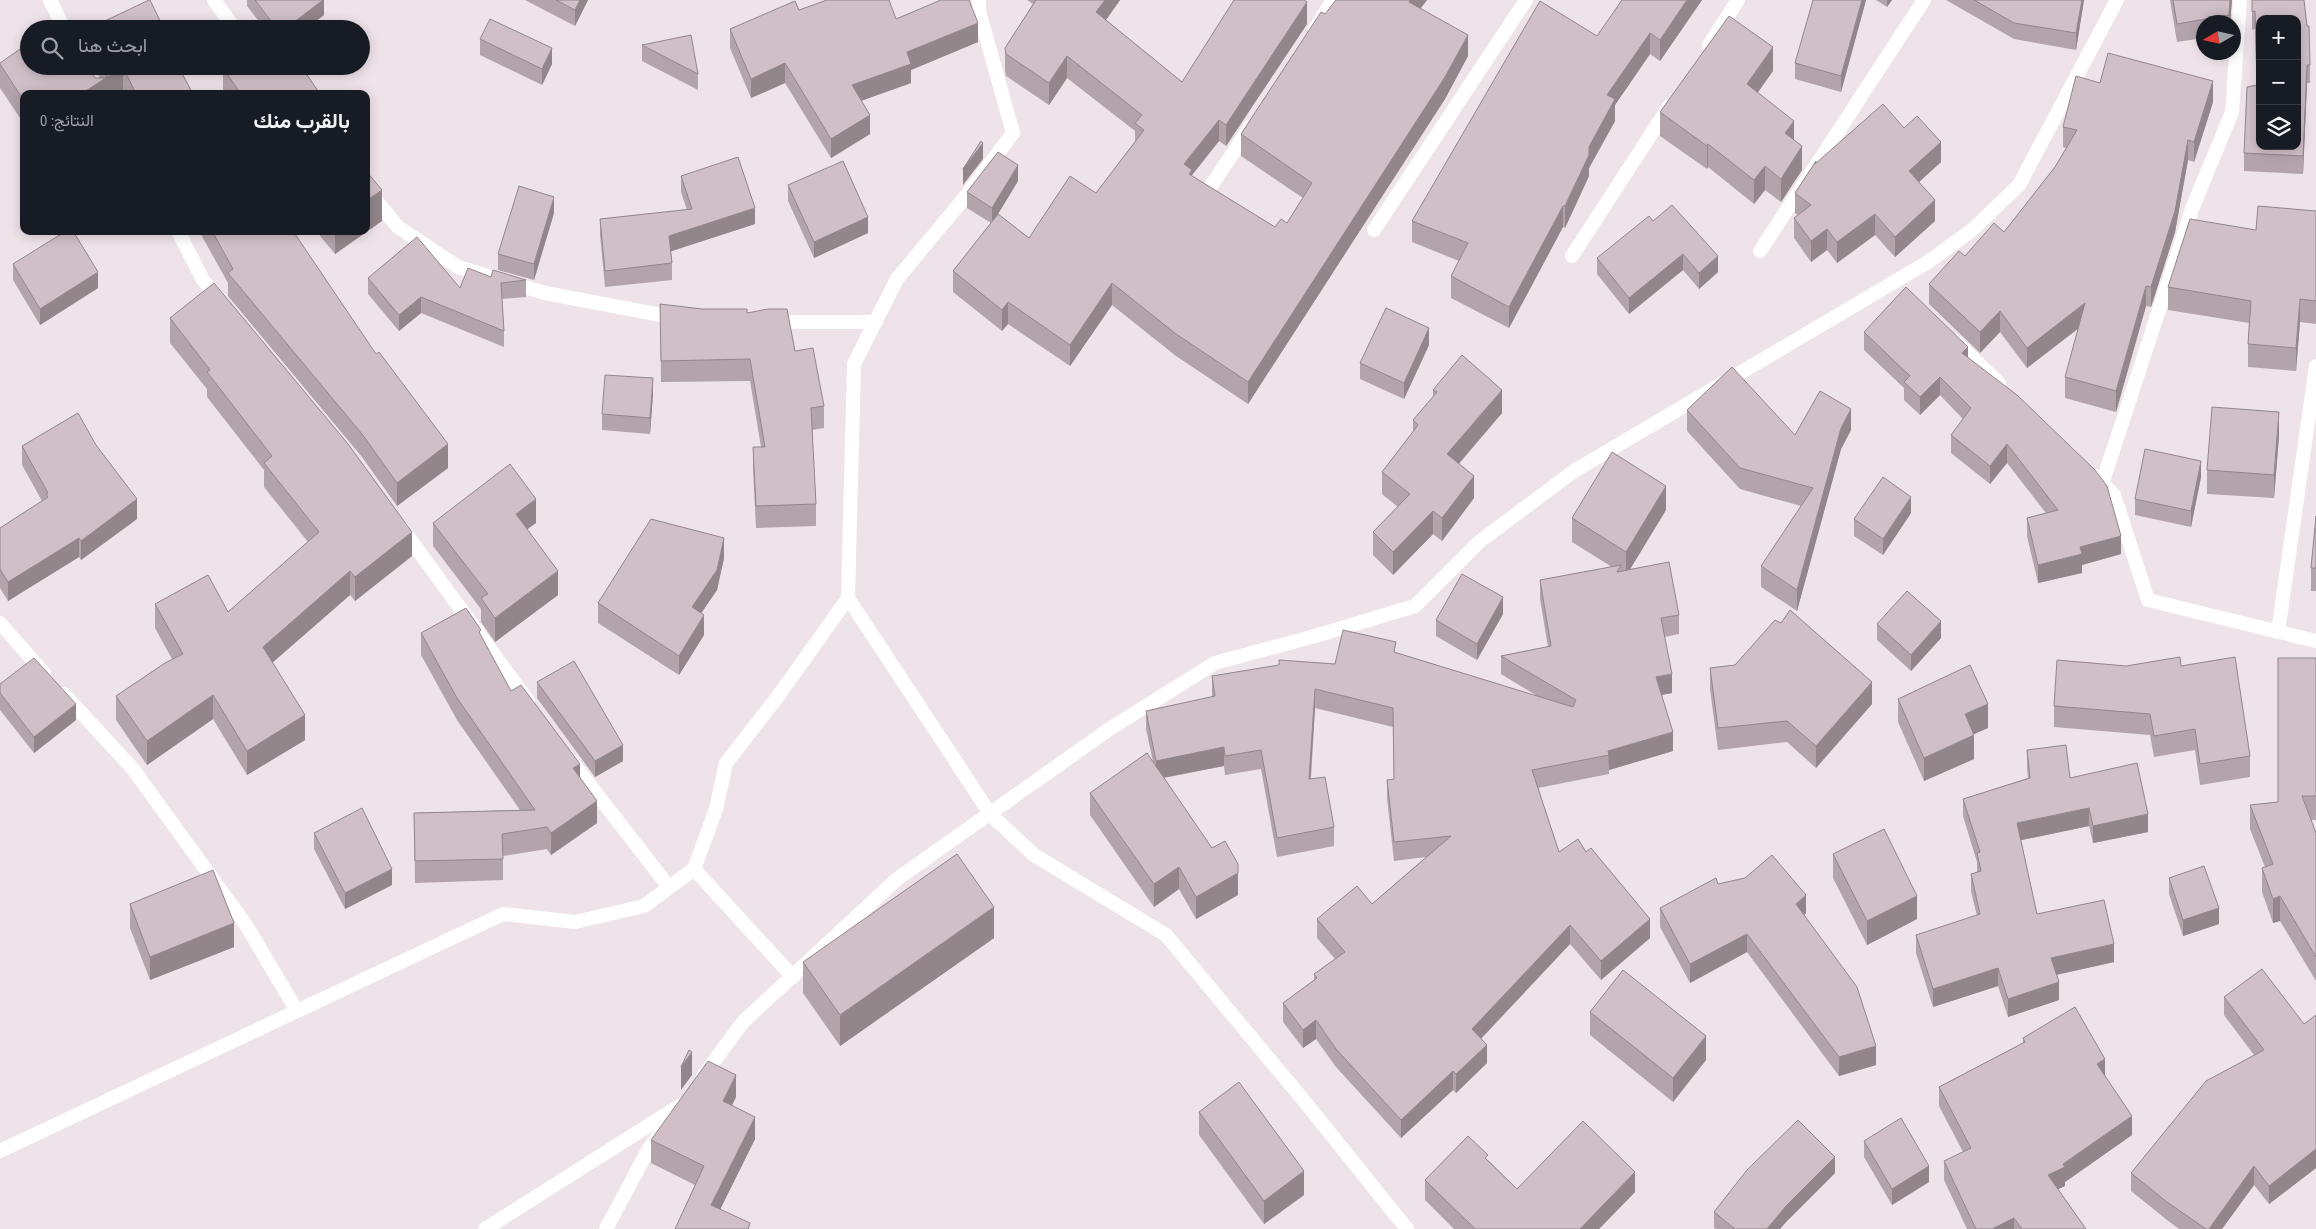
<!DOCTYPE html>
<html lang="ar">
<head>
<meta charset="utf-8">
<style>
  body { margin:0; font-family:"PT Sans Narrow",Vazirmatn,sans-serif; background:#242831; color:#f1f3f6; direction:rtl }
  .controls { position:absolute; right:15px; top:15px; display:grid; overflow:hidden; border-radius:10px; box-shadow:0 2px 12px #0003 }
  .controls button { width:45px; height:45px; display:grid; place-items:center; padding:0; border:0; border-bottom:1px solid #363941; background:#171b24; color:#f1f3f6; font:25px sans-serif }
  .compass { position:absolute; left:2196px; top:15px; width:45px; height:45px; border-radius:50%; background:#171b24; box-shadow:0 2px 12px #0003; rotate:261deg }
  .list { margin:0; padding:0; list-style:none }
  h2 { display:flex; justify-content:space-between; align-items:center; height:65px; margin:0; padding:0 20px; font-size:21px }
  h2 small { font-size:16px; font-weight:400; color:#9ea1a6 }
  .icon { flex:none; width:28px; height:28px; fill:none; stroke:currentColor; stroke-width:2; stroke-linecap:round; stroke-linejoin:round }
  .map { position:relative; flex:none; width:2316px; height:1229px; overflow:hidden; direction:ltr }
  .search { position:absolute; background:#171b24; box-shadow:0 2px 12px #0003; left:20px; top:20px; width:350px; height:55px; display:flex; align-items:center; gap:12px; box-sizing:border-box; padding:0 18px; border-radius:28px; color:#9ea1a6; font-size:19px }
  .panel { position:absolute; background:#171b24; box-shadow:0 2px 12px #0003; left:20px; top:90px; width:350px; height:145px; border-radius:10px; direction:rtl }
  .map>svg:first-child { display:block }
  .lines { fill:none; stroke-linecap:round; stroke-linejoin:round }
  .minor { stroke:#fff; stroke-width:14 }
  .wall { fill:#b3a4ab }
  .shaded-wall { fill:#92868b }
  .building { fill:#d0bfc7; stroke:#92868b; fill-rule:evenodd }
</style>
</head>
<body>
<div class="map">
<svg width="2316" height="1229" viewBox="0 0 2316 1229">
  <rect width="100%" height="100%" fill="#eee3e9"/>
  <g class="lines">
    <!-- minor -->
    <path class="minor" d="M50,0L64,29
      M214,0L235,29
      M979,0V11L1013,133L966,196L897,279L854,364L848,598L991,815L1034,855L1166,935L1305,1102L1407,1229
      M1315,29L1333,0
      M1709,45L1738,0
      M366,188L398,227L458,267L545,293L677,318
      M1205,195L1251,126
      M1374,230L1526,0
      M178,231L203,280L221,301
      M1760,251L1924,0
      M1572,256L1670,105
      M773,322H876
      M1955,341L1999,383
      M2095,476L2114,495L2148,600L2316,641
      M2102,484L2192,209L2232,112L2240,0
      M401,527L528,701
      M0,623L44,673
      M2278,632L2316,366
      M64,694L133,769L246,925L297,1011
      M568,757L669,887
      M694,869L793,977
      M703,1076L743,1022L897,879L1111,728L1215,663L1315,636L1415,606L1479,542L1574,471L1928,262L1972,230L2019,185L2117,0
      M0,1151L503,914L575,922L644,906L694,869L716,809L726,763L776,699L848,598
      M485,1229L681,1105
      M606,1229L648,1150L661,1132"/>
  </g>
  <!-- wall -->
  <path class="wall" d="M247,0H324V15L306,29H265L247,6Z
    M525,0H588L575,26Z
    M1027,0H1120L1106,20L1182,82L1307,24L1226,146L1219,141L1192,175V176L1275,227L1287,223L1303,198L1241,156V134L1336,0H1427L1421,8L1468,56L1445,99L1248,404L1176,356L1112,305L1070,366L1008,324L1002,331L953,292V271L991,223L967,208V192L1018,181L998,214L1029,238L1096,193L1135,142V131L1067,78L1049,105L1006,76L1005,70V48L1033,4Z
    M1622,0H1702L1660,61L1650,54L1615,105V121L1589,168V176L1565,228L1563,227L1509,328L1451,298V276L1459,261L1412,242V221L1597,36Z
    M1866,0L1841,92L1795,79V63Z
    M1876,0H1892L1887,7Z
    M1946,0H2084L2076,50L2014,39Z
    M2170,0H2232L2230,22H2204V38L2177,42Z
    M2252,0L2310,65V83H2307L2303,174L2244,171V153L2257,85L2255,29L2252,30Z
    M799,10L896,19L978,42L911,70V83L861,101L870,134L831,158L785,83L751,98L730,48V29Z
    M480,39L552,64L542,85L480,55Z
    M642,45L698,74V90L642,61Z
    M0,63L95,78H100L93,66H178L193,94H124L123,90L117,94H24V124L0,88Z
    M225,66H301L320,94H223V68Z
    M1773,71L1757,92L1794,140L1802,170L1781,202L1765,190L1754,204L1708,167L1707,169L1660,136V112Z
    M2100,83L2213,102L2194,162L2188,160L2175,232L2151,307L2146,306L2116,412L2065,398V377L2078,329L2027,368L2000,332L1980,353L1929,304V284L1965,256L2004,232L2055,167L2066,148L2063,147V127Z
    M1904,128L1941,162L1919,182L1935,221L1895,257L1875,235L1837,263L1827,250L1811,262L1794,238V218L1798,215L1795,213V193L1816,164Z
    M681,176L755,224L671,251L672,263V280L605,287L600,235V219L687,210L681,192Z
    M788,185L868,233L814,258L788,201Z
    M2316,211V324L2300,322L2296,371L2248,367V344L2249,323L2168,310V287L2256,230Z
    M554,213L534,280L498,270V254Z
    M382,221L335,254L316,231H366Z
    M1653,221L1718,272L1699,289L1683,270L1629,314L1597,274V258Z
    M199,231H293L448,468L397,506L362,457L228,296V283Z
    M13,264L98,288L40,325L13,280Z
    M491,277L526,280V297L502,299L504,331V347L421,313L399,331L368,294V278L460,288Z
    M660,304L702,309L747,313L795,351L824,406V428L812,430L816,504V526L756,528L753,469V447H761L750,381L661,382Z
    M170,318L412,556L355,601L350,595L272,662L305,740L247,775L213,719L147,765L116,720V696L172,659L155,628V604L228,612L308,542L264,487V470L207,397V389L170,343Z
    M1864,332L1968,357L2121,554L2082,565V573L2038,583L2027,536V518L2046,513L2007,463L1990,484L1951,453V435L1963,419L1940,395L1920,415L1904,400V388L1864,350Z
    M1429,345L1404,399L1360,379V363Z
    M1433,390L1502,413L1459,464L1474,498L1442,541L1433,534L1393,575L1373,555V532L1398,507L1382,494V472L1413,432V420L1433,397Z
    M653,394L650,434L602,430V414Z
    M1687,410L1795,435L1851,430L1841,449L1797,611L1761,587V566L1801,506L1740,489L1687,431Z
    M2279,436L2274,498L2207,494V470Z
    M96,445L137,519L81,560L79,557L8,601L0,588V528L42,501L22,465V446Z
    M2201,477L2191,527L2135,515V499Z
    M1666,510L1630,569L1679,615V634L1664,637L1672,693L1662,695L1673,751L1609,770V774L1538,788L1559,852H1586L1650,938L1601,980L1570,944L1481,1039L1487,1063L1456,1093L1453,1090L1401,1138L1336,1067L1316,1039L1303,1048L1283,1022V1003L1314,980V974L1335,959L1317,938V919L1372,904L1426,857L1394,861L1387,798V780L1394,779L1393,727L1315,708L1311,779L1334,827V846L1277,857L1261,769L1225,775L1224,766L1164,778L1238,895L1196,919L1179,889L1154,907L1090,815V793L1153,762L1146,729V711L1212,697V676L1335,664L1396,653L1539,697L1501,674V656L1548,647L1540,599V580L1612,567L1572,542V518Z
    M1911,513L1883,555L1854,536V519Z
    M2316,516V591H2311V568Z
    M433,523H536L527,529L558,595L495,642L481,622V609L433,546Z
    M724,558L717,590L701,613L704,635L679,675L598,623V603Z
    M1503,614L1477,660L1436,636V620Z
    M1877,624L1941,638L1911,671L1877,640Z
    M421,633L481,636L511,691L580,777L597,823L551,855L547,849L503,856V880L415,883L414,813L520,810L457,720L421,655Z
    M2316,658V820H2311L2316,833V981L2280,921L2273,923L2262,892V868L2265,867L2250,829V805L2278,802Z
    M2126,666H2181L2250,756V777L2200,785L2195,750L2154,757L2150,735L2054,727V706Z
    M1710,668L1872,704L1816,768L1787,742L1718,750L1710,689Z
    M537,682L623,761L595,777L537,698Z
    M0,684L76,720L34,753L0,710Z
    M1898,699L1988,728L1974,734V759L1924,781L1898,722Z
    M2027,750L2070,778L2148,832L2093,843L2089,826L2021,840L2037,914L2114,962L2056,975L2059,1000L2008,1017L1998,986L1933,1007L1916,953V935L1977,916L1971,891V874L1977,872V862L1963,816V799L2028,778L2027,768Z
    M314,833L392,885L345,909L314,849Z
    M1833,854L1917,919L1867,945L1833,878Z
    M2169,878L2219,924L2183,936L2169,894Z
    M1718,884L1806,913L1804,915L1876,1065L1839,1076L1747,952L1690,983L1660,927V908Z
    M130,904L234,947L150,980L130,928Z
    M994,938L840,1046L803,993V962Z
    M2224,997L2304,1024L2316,1015V1168L2269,1204L2254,1185L2222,1229H2179L2167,1220L2131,1191V1173L2254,1055L2224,1015Z
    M1590,1012L1706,1060L1673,1102L1590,1035Z
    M2023,1038L2105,1077L2132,1135L2065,1182V1186L2058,1189L2086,1229H1967L1944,1180V1161L1963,1152L1939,1106V1087L2023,1043Z
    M736,1097L732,1105L755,1139L720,1209L750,1229H675L695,1185L651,1163V1140Z
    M1199,1112L1304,1195L1264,1224L1199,1135Z
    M1864,1141L1929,1182L1892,1205L1864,1157Z
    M1488,1160L1517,1189L1635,1192L1599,1229H1454L1425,1200V1180Z
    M1835,1173L1786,1222L1780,1229H1716L1714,1228V1212Z"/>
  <!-- shaded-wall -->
  <path class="shaded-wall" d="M323,0H324V15L306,29H285Z
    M580,0H588L575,26V10Z
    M1105,0H1120L1096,34V12Z
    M1410,0H1427L1409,23V2Z
    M1687,0H1702L1660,61V40Z
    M1862,0H1866L1841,92V76Z
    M1887,0H1892L1887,7Z
    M2082,0H2084L2076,50V33Z
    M2230,0H2232L2230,22H2229Z
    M1307,2V24L1226,146V125Z
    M978,23V42L911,70V83L852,104V85L907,52Z
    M1650,33V54L1615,105V121L1589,168V176L1565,228V206L1589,147L1607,95Z
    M1468,35V56L1445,99L1248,404V382Z
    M1773,47V71L1747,108V84Z
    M552,48V64L542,85V69Z
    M1067,56V78L1049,105V83Z
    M785,63V83L751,98V79Z
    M2307,65V83L2303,174V156Z
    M123,67V90L117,94H81Z
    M2213,81V102L2194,162V142Z
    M870,115V134L831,158V139Z
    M1219,120V141L1192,175V192L1184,164Z
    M1794,121V145L1785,133Z
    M2188,140V160L2175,232L2151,307V287Z
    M1941,142V162L1909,191V171Z
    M983,143V159L963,185V169Z
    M1708,144V167L1707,169V146Z
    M1802,146V170L1781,202V179Z
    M1018,165V181L992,224V208Z
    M1765,166V190L1754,204V180Z
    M382,190V221L335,254V231H366V201Z
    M554,197V213L534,280V264Z
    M1935,200V221L1895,257V237Z
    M1563,206V227L1509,328V307Z
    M755,208V224L669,252V236Z
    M1875,214V235L1837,263V242Z
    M868,217V233L814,258V242Z
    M1827,229V250L1811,262V241Z
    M1683,254V270L1629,314V298Z
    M1718,256V272L1699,289V273Z
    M98,272V288L40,325V309Z
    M1112,283V305L1070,366V345Z
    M2146,286V306L2116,412V391Z
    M421,297V313L399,331V315Z
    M2300,299V322L2296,371V348Z
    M1008,302V324L1002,331V310Z
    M2085,303V323L2027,368V348Z
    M2000,311V332L1980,353V332Z
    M1429,328V345L1404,399V383Z
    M1968,347V365L1962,353Z
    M1940,377V395L1920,415V397Z
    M653,378V394L650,434V418Z
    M1502,390V413L1447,477V454Z
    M1851,409V430L1841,449L1797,611V590L1841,428Z
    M2279,412V436L2274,498V475Z
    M448,444V468L397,506V483Z
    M2007,444V463L1990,484V466Z
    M2201,461V477L2191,527V511Z
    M1474,476V498L1442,541V518Z
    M1666,486V510L1626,576V552Z
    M1911,497V513L1883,555V539Z
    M137,499V519L81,560V541Z
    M536,499V523L516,537V514Z
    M1433,511V534L1393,575V552Z
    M412,532V556L355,601V577Z
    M2121,536V554L2082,565V573L2038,583V565L2080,547Z
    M79,538V557L8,601V582Z
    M724,538V558L717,590L692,627V607Z
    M350,571V595L263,671V647Z
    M558,571V595L495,642V618Z
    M1503,597V614L1477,660V644Z
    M704,615V635L679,675V656Z
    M1941,621V638L1911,671V655Z
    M1672,674V693L1656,696V677Z
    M1872,682V704L1816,768V746Z
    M1315,689V708L1309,798V779Z
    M213,695V719L147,765V741Z
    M76,704V720L34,753V737Z
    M1988,704V728L1965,738V714Z
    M305,715V740L247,775V751Z
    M1673,732V751L1609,770L1608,751Z
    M1974,735V759L1924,781V758Z
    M623,745V761L595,777V761Z
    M1224,747V766L1156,779V761Z
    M580,764V786L573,768Z
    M597,801V823L551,855V833Z
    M2089,808V826L2017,841V823Z
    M2148,814V832L2093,843V826Z
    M1179,867V889L1154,907V884Z
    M392,869V885L345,909V893Z
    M1238,873V895L1196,919V897Z
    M1806,895V913L1796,922V904Z
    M1917,896V919L1867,945V921Z
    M2280,896V921L2273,923V899Z
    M994,907V938L840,1046V1015Z
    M2219,908V924L2183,936V920Z
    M1650,919V938L1601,980V961Z
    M234,923V947L150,980V957Z
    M1570,925V944L1472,1048V1029Z
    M1747,934V952L1690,983V964Z
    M2114,944V962L2051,976V958Z
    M1998,968V986L1933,1007V989Z
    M2059,982V1000L2008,1017V999Z
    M1316,1020V1039L1303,1048V1030Z
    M1706,1036V1060L1673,1102V1078Z
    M1487,1045V1063L1456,1093V1074Z
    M1876,1046V1065L1839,1076V1057Z
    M692,1052V1075L681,1090V1067Z
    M2105,1059V1078L2097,1064Z
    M1453,1071V1090L1401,1138V1120Z
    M736,1075V1097L723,1123V1101Z
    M2132,1116V1135L2065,1182V1186L2048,1194V1175Z
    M755,1117V1139L711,1228V1205Z
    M2316,1131V1168L2269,1204V1186Z
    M1835,1157V1173L1786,1222L1780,1229H1767L1786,1206Z
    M1929,1166V1182L1892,1205V1189Z
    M2254,1166V1185L2222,1229H2209Z
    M1304,1171V1195L1264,1224V1201Z
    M1635,1172V1192L1599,1229H1580Z
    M2014,1218V1229H1992Z"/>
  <!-- building -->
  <path class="building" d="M149,0H150L164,29H88Z
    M255,0H323L285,29H277Z
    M556,0H580L575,10Z
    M827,0H889L896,19L941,0H969L978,23L907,52L911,64L852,85L870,115L831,139L785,63L751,79L730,29L795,1L799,10Z
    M1036,0H1105L1096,12L1182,82L1234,0H1304L1307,2L1226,125L1219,120L1184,164L1192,170L1189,174L1275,227L1281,219L1287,223L1312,183L1241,134L1321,12L1325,14L1336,0H1410L1409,2L1468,35L1445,77L1248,382L1176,334L1112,283L1070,345L1008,302L1002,310L953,271L998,214L1029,238L1070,176L1096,193L1144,130L1135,123L1142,115L1067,56L1049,83L1006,54L1005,48Z
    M1622,0H1687L1660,40L1650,33L1607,95L1615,99L1589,147V155L1565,206H1563L1509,307L1451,276L1468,243L1412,221L1540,1L1597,36Z
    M1813,0H1862L1841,76L1795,63Z
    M1974,0H2082L2076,33L2014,23Z
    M2173,0H2230L2229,15L2177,24Z
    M2252,0H2304L2307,26H2309L2310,65H2307L2303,156L2244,153L2247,87L2257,85L2255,11L2252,12ZM2260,19H2297V146H2260Z
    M1729,16L1773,47L1747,84L1794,121L1785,133L1802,146L1781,179L1765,166L1754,180L1708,144L1707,146L1660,112Z
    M490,19L552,48L542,69L480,39Z
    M59,23L63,29H50Z
    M691,35L698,74L642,45Z
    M29,43V66H88L95,78H105L108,75L107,66H178L193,94H136L123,67L81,94H24V101L0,64V63Z
    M2108,53L2213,81L2194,142L2188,140L2175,211L2151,287L2146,286L2116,391L2065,377L2085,303L2027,348L2000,311L1980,332L1929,284L1959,251L1965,256L1994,223L2004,232L2055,167L2077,130L2063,127L2076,76L2100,83Z
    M225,66H279L281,69L289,72L293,70L296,66H301L320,94H241L223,68Z
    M1883,104L1904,128L1917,116L1941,142L1909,171L1935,200L1895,237L1875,214L1837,242L1827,229L1811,241L1794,218L1811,205L1795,193L1816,161L1815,164Z
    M981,141L983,143L963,169Z
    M998,152L1018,165L992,208L967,192Z
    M738,157L755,208L669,236L672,263L605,271L600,219L692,209L681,176Z
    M843,161L868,217L814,242L788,185Z
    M366,171L382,190L366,201Z
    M519,186L554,197L534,264L498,254Z
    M1672,205L1718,256L1699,273L1683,254L1629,298L1597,258L1649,216L1653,221Z
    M2258,206L2316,211V301L2300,299L2296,348L2248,344L2251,301L2168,287L2190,219L2256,230Z
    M66,231H73L98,272L40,309L13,264Z
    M212,231H293L376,354L379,352L448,444L397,483L362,434L228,273L233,269Z
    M417,237L460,288L468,268L491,277L493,270L526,280L501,283L504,331L421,297L399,315L368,278Z
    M214,283L348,444L412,532L355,577L350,571L263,647L305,715L247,751L213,695L147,741L116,696L165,663L183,654L155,604L208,575L228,612L319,532L264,463L272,456L207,372L210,370L170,318Z
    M1906,287L1968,347L1962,353L2017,395L2095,470L2107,486L2121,536L2080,547L2082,554L2038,565L2027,518L2058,510L2007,444L1990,466L1951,435L1971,408L1940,377L1920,397L1904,382L1910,376L1864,332Z
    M660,304L702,309H747V313L768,309H787L795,351L813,348L824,406L811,408L816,504L756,506L753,447H765L750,359L661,361Z
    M1386,308L1429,328L1404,383L1360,363Z
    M1462,355L1502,390L1447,454L1474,476L1442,518L1433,511L1393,552L1373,532L1410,494L1382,472L1418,425L1413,420L1437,392L1433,390Z
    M1732,367L1795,435L1820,391L1851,409L1841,428L1797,590L1761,566L1813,488L1740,468L1687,410Z
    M605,375L653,378L650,418L602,414Z
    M2212,407L2279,412L2274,475L2207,470Z
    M78,413L96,445L137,499L81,541L79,538L8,582L0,569V528L48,497L46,494L48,493L22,446Z
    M2145,449L2201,461L2191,511L2135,499Z
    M1612,452L1666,486L1626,552L1572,518Z
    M510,464L536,499L516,514L558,571L495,618L481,598L488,594L433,523Z
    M1883,477L1911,497L1883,539L1854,519Z
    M2316,516V568H2311Z
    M651,519L724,538L717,570L692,607L704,615L679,656L598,603Z
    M1669,562L1679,615L1661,618L1672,674L1656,677L1673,732L1608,751L1609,755L1532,770L1559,852L1578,839L1586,852L1591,848L1650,919L1601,961L1570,925L1472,1029L1487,1045L1456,1074L1453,1071L1401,1120L1336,1049L1316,1020L1303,1030L1283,1003L1317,978L1314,974L1345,952L1317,919L1357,886L1372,904L1451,836L1394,842L1387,780L1394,779L1393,708L1315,689L1309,779L1325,777L1334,827L1277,838L1261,750L1225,756L1224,747L1156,761L1146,711L1215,696L1212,676L1279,665V660L1335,664L1343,630L1396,642L1394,652L1573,707L1576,700L1501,656L1551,646L1540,580L1621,565L1617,572Z
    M1462,574L1503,597L1477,644L1436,620Z
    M1907,591L1941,621L1911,655L1877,624Z
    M466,608L481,630L479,632L511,691L521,685L580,764L573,768L597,801L551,833L547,827L502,834L503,859L415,861L414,813L535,810L457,698L421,633Z
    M1790,610L1872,682L1816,746L1787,721L1718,728L1710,668L1735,665L1775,620L1781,623Z
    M2180,657L2181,666L2235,657L2250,756L2200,764L2195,729L2154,736L2150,714L2054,706L2057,660L2126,666Z
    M34,658L76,704L34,737L0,693V684Z
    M2278,658H2316V796H2302L2316,833V957L2280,896L2273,899L2262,868L2273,864L2250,805L2278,802Z
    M574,661L623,745L595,761L537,682Z
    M1970,665L1988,704L1965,714L1974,735L1924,758L1898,699Z
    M2066,745L2070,778L2137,763L2148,814L2093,826L2089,808L2017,823L2037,914L2104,900L2114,944L2051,958L2059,982L2008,999L1998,968L1933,989L1916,935L1980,914L1971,874L1981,871L1977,853L1980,852L1963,799L2030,778L2027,750Z
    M1147,753L1212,848L1225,841L1238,864V873L1196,897L1179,867L1154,884L1090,793Z
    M362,808L392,869L345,893L314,833Z
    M1884,829L1917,896L1867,921L1833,854Z
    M957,854L994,907L840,1015L803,962Z
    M1772,855L1806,895L1796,904L1857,987L1876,1046L1839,1057L1747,934L1690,964L1660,908L1716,878L1718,884L1745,878Z
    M2204,866L2219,908L2183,920L2169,878Z
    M213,870L234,923L150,957L130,904Z
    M2262,969L2304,1024L2316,1015V1149L2269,1186L2254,1166L2209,1229H2206L2167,1202L2131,1173L2206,1081L2264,1050L2224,997Z
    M1623,970L1706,1036L1673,1078L1590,1012Z
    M2075,1007L2105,1059L2097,1064L2132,1116L2063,1164L2065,1167L2048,1175L2086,1229H2022L2014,1218L1992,1229H1976L1944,1161L1971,1148L1939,1087L2025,1042L2023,1038Z
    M689,1050L692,1052L681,1067Z
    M708,1061L736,1075L723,1101L755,1117L711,1205L750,1223L748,1229H675L704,1166L651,1140Z
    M1239,1082L1304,1171L1264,1201L1199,1112Z
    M1901,1118L1929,1166L1892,1189L1864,1141Z
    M1798,1120L1835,1157L1786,1206L1767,1229H1735L1714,1212L1747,1170Z
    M1583,1121L1635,1172L1580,1229H1475L1425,1180L1468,1136L1488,1155L1485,1158L1517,1189Z"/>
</svg>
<div class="controls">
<button>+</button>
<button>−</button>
<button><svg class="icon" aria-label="layers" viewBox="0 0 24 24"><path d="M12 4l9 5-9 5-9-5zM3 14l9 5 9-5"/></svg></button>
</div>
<svg class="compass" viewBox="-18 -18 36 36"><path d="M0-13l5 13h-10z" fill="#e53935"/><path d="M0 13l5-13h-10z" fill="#9ea1a6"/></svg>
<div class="search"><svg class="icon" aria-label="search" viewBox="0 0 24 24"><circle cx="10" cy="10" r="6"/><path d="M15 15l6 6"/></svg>ابحث هنا</div>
<section class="panel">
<h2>بالقرب منك<small>النتائج: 0</small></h2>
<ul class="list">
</ul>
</section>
</div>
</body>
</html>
